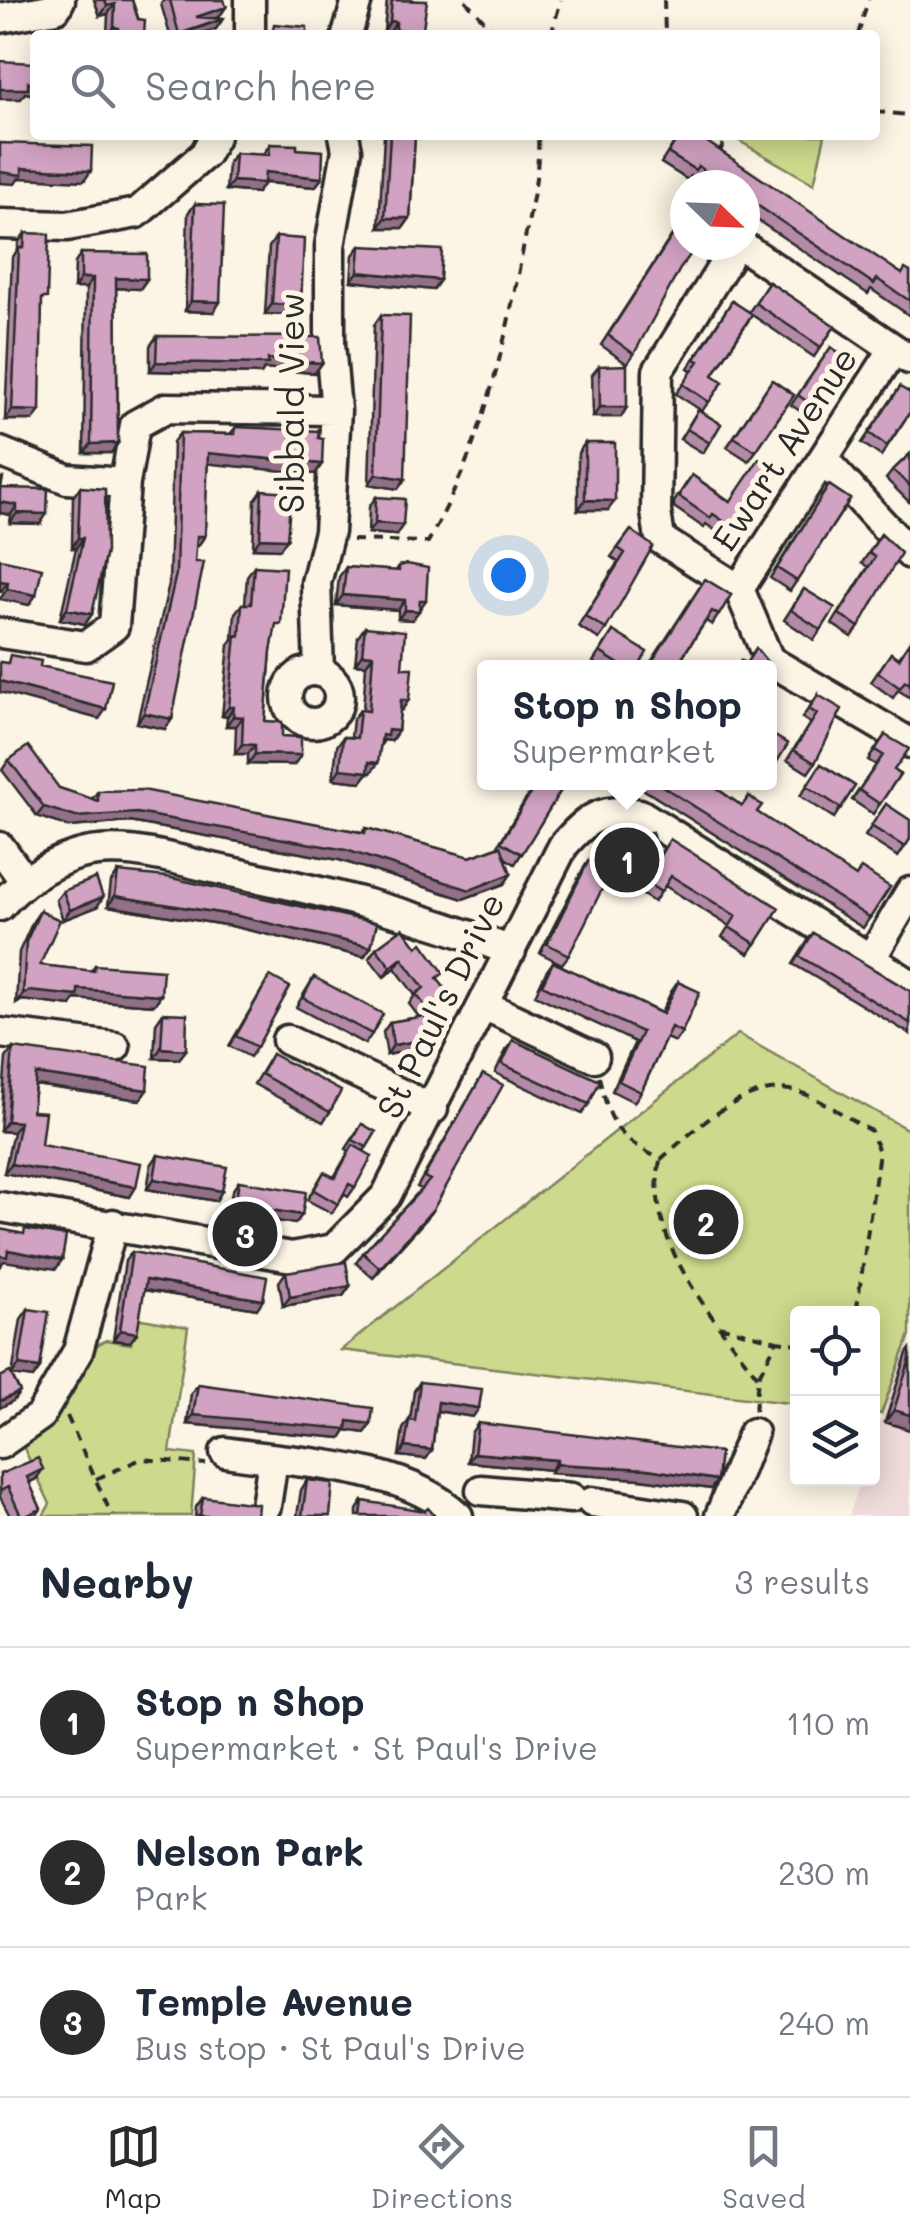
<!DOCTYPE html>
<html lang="en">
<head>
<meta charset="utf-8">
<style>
  body { margin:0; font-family:Mali,sans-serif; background:#f6f6f7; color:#1f2937 }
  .controls { position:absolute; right:30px; bottom:30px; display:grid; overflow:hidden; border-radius:10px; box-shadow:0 5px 25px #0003 }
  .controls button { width:90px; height:90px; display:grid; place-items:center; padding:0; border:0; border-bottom:2px solid #e0e1e3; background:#fff; color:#1f2937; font:50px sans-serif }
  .compass { position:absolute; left:670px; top:170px; width:90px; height:90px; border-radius:50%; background:#fff; box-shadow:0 5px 25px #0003; rotate:113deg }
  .you { position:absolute; left:508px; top:575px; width:35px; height:35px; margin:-25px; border:8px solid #fff; border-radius:50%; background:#1a73e8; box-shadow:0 0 0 15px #1a73e833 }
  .badge { display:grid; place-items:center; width:65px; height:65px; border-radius:50%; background:#2b2b2b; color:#fff; font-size:32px; font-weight:700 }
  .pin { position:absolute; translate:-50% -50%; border:5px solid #fff; box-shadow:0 2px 10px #0006 }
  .popup { position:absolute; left:477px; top:660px; width:300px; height:130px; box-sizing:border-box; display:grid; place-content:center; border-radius:10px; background:#fff; filter:drop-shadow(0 2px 8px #0005); font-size:32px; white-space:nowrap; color:#747a83 }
  .popup b { font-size:38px; color:#1f2937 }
  .popup::after { content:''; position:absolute; left:50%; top:100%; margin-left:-20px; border:20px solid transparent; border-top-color:#fff }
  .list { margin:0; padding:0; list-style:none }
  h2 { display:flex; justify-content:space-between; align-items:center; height:130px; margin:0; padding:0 40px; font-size:42px }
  h2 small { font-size:32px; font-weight:400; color:#747a83 }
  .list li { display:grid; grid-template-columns:65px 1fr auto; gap:30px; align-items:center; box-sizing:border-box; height:150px; padding:0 40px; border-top:2px solid #e0e1e3 }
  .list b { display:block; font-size:38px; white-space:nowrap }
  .list p { margin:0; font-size:32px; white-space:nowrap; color:#747a83 }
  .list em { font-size:32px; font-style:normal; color:#747a83 }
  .icon { flex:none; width:55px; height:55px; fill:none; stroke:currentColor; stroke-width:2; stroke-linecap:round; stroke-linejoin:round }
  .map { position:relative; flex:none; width:910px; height:1516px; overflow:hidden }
  .search { position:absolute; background:#fff; box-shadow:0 5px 25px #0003; left:30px; right:30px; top:30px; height:110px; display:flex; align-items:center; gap:25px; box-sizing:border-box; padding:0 35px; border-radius:10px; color:#747a83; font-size:38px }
  .sheet { height:580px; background:#fff }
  nav { display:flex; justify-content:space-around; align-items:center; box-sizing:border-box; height:140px; border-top:2px solid #e0e1e3; background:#fff; font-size:28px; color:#747a83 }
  nav a { display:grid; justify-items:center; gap:5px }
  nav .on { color:#2b2b2b }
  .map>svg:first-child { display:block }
  .built { fill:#efdcda }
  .green { fill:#cdd98c; stroke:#7c825c; stroke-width:2.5 }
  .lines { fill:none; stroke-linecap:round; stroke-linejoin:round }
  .minor-casing { stroke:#2b2b2b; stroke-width:35 }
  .path { stroke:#2b2b2b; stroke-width:4; stroke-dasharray:10 8; stroke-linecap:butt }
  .minor { stroke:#fcf5e5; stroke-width:28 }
  .wall { fill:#b48ba7; stroke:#2b2b2b; stroke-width:2.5 }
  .shaded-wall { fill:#927188; stroke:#2b2b2b; stroke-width:2.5 }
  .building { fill:#d1a2c2; stroke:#2b2b2b; stroke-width:2.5 }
  .labels { text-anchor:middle; stroke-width:10; stroke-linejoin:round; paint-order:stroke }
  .street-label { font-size:35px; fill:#2b2b2b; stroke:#fcf5e5 }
</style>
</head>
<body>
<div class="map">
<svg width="910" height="1516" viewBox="0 0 910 1516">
  <rect width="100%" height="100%" fill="#fcf5e5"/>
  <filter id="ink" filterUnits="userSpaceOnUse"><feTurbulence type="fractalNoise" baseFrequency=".01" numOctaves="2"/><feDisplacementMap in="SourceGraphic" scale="20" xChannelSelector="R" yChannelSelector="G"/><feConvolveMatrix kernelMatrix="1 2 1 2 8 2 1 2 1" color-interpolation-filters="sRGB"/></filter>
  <g filter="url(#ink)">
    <!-- built -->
    <path class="built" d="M910,1335V1516H849L861,1479L872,1478L873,1441Z"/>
    <!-- green -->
    <path class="green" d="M735,135H825L814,184L734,138Z
      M738,1034L910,1131V1335L881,1414L873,1413L872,1314H798L797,1404L341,1350Z
      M136,1318L188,1327L170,1452L196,1455L191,1516H43L50,1504L22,1444L51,1422L72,1395L94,1347L106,1340L131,1344Z"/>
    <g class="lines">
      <defs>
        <path id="minor" d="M250,0V35
          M0,18L56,8L60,0
          M347,35L357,0
          M0,224L67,226L137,213L205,154L215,135
          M741,245L909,359
          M727,260L658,371L656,512L660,539L739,589L769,660L910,743
          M0,452L67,479L125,483
          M823,459L910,554
          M739,589L894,349
          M0,633L86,646L114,626L125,483L135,425L166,408L336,410
          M287 697a26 26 0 1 1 52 0a26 26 0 1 1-52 0Z
          M319,672L316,583L329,532L336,410L330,344V246L347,150L344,135
          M0,847L23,879
          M0,906C21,882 44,866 74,856C120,841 172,859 217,869C318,890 415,913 511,951
          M870,960L910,892
          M484,1005L594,1057
          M0,1033L115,1047
          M287,1040L433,1109
          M0,1207L292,1257L334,1249L386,1196L563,846C587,818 602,807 640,814L910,984
          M0,1444L40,1416L78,1351L113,1224
          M225,1452C298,1464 401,1463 458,1516
          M481,1490L571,1498
          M592,1502L683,1516
          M266,1506L273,1460
          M720,1516L753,1433"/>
      </defs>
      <!-- minor casing -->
      <use href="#minor" class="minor-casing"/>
      <!-- path -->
      <path class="path" d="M465,0L491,28L518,35
        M664,0L665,35
        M64,27L73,35
        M551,35L561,0
        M858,35L868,0
        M875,112L910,115
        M719,153L728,135
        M352,540L428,542C481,448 503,355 523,249C530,211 540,174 538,135
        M737,668L744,657
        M599,1077C610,1122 616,1139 661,1159C693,1131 747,1079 795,1091C820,1097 848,1119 871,1131L879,1152L856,1314
        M660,1161C643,1239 713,1318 758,1377
        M719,1326L777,1341
        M755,1411L758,1377L777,1341L798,1344
        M67,1416L112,1516
        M96,1479L141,1459L206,1464"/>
      <!-- minor -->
      <use href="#minor" class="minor"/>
    </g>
    <!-- wall -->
    <path class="wall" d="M94,0H132L144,35H107L108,14L100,16Z
      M164,0H224L226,7L219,17L215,19L216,29L199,35H170L161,4Z
      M387,0H414L422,35H389L390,32L384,31Z
      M384,135H415L410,218L403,228H379Z
      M679,135L902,274L910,272V316L871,289L868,294L745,212V185H705L691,176L688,180L661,163Z
      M270,144L297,149L322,178L315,187L264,183L257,193L226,190L228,163L235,153L263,155Z
      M195,204L214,312L185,311L188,213Z
      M685,215L634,354L627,364L601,345Z
      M25,233L42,306L33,420H5L12,258L18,250V243Z
      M276,237L294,315L265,314L269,247Z
      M360,246L440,280L433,290L351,281L353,255Z
      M81,253L147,279L140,289L116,288L118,443L111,453H84L86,288H74L75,263Z
      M769,282L835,326L814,357L752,315L713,375L723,382L702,411L676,394L692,371L688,368L732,301L749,312Z
      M381,315L405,479L398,489L369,484L374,325Z
      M157,336L322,363L315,373L264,369L261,374L150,371V346Z
      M831,347L852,362L812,419L791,405Z
      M599,366L627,407L621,417H593L592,375Z
      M772,380L794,395L749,461L727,447Z
      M900,387L910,412L881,456L862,443Z
      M698,410L721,424L703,453L680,439Z
      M236,427L318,438L322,464L315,474L208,463L198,546H196L172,719L165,729L137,723L169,584L173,442L180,433L230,434Z
      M585,443L608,510H578V453Z
      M910,454V503L886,479L893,470Z
      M779,472L731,541L706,524L704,528L674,507V502L692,475L730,501Z
      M0,478L1,488L40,524L10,523L11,515L0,513Z
      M829,485L850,499L790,591L770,578Z
      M80,487L92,614L85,624L60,619L76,548H72L73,497Z
      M262,490L280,549L253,548L255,500Z
      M376,497L396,535L368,533L369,507Z
      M631,530L606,629L599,639L578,626L618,562L611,557Z
      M881,534L859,627L852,637L832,624L868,567L862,563Z
      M254,566L274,633L271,651L265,721L282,736L294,765L248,764V754H235L236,726H226L227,717L222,716L229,645L233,639L235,613L242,604H245L247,576Z
      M399,566L426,600L412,620L398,619V610L336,605L339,577L346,567L396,571Z
      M705,579L731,595L712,625L706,621L675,668H647Z
      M804,589L835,608L814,640L784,620Z
      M365,627L402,668V710H400L398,731L391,741L384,740L380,746L371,773H368L361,782L333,779L337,746L343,737H351L353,719L360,710H363L366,665L355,664L358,637Z
      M613,631L638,668H602L593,662Z
      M910,641V698L898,690L893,698L871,682L891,653L898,658Z
      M818,695L815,763L808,773L787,760L810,723L802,718Z
      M885,735L894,770L900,774L873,814L852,800L876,765L868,760Z
      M9,760L59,788L92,799L98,791L363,832L366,828L470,857L497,847L536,782H566L515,864L505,858L511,874L504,884L463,899L339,860L130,822L69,827L37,816L2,770Z
      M821,764L855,786L834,818L800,796Z
      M640,782H707L742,806L757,812L855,877L890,887L863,928L638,786Z
      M886,804L910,839L898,857L865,836Z
      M637,834L646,866L631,869L627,849Z
      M663,849L779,908L749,954L722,937L729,926L665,886L654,902L637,891Z
      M589,860L569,955L562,964L540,953L583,869Z
      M118,872L364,957L231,926L108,906L111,882Z
      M63,891L97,907L63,920L56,900Z
      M40,911V965L91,971L95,965L161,995L154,1005L75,999L71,1006L22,1000L16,1004L19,952L33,921Z
      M403,928L439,980L443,1005L426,1018L429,1039L422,1048L387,1055L383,1032L390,1022L419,1017L409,1004L415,995L395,968L384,977L369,958L376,948Z
      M813,933L910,991V1034L793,964Z
      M553,962L661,1013L671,992L678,982L682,1032L675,1042L666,1038L641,1092L634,1102L612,1091L635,1042L535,995L546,972Z
      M270,976L257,1047L250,1057L229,1046Z
      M314,977L372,1034L365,1044L296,1007Z
      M163,1013L186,1050L179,1059L154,1058L156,1023Z
      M513,1040L589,1104L582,1114L495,1073L506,1050Z
      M13,1048L140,1100L35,1085L32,1111L41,1145L130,1197L4,1173L13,1132L0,1131L6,1058Z
      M272,1054L330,1112L323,1122L254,1084Z
      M483,1074L427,1218L373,1278L356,1263L363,1253L421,1189L417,1187Z
      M362,1124L376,1132L364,1151L355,1187L348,1197L344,1194L332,1213L307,1200L324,1172L334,1177L349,1151L346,1149Z
      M158,1155L216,1201L147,1189L151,1165Z
      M239,1181L302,1215L295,1224L228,1213L232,1191Z
      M132,1252L257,1309L144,1290L130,1342L113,1340L125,1261Z
      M286,1272L350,1286L343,1296L283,1306L279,1282Z
      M28,1309L40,1368L33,1378L12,1375L21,1319Z
      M910,1349V1430L885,1422L907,1353Z
      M420,1382L473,1417L437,1411L432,1450L426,1459L399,1456L403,1429L409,1420H410L414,1391Z
      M198,1384L371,1424L365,1433L346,1430L341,1438L187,1424L191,1393Z
      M478,1423L711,1489L641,1479L550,1473L551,1470L468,1462L471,1433Z
      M0,1474L36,1479L29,1483L41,1509L36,1516H10L0,1497Z
      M307,1480L330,1516H297L301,1490Z
      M203,1497L257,1516H195L196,1507Z
      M363,1501L435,1516H357V1510Z"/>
    <!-- shaded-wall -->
    <path class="shaded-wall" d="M115,4L108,14L100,16L107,6Z
      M226,7L219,17L189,27L196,17Z
      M223,19L216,29L199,35H179Z
      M390,21L396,22L390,32L384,31Z
      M114,27L119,28L114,35H108Z
      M28,82L35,84V95L25,93L21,99H0V89Z
      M22,168L91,171L84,181L19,178L15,184L0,183V172Z
      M265,172L322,178L315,187L258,182Z
      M233,181L264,183L257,193L226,190Z
      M385,218H410L403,228H379Z
      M358,272L440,280L433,290L351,281Z
      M81,278H93L86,288H74Z
      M116,278L147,279L140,289L109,288Z
      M191,301L220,302L214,312L185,311Z
      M272,304L301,305L294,315L265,314Z
      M268,359L322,363L315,373L264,369L261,374L150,371L156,362Z
      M600,407H627L621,417H593Z
      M12,410L40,411L33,420H5Z
      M118,443L111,453H84L91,444Z
      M208,453L322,464L315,474L201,463Z
      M376,474L405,479L398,489L369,484Z
      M585,500L615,501L608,510H578Z
      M0,502L17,505L11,515L0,513Z
      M17,513L47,514L40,524L10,523Z
      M375,523L403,525L396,535L368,533Z
      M197,536H205L198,546H190Z
      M78,538H83L76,548H72Z
      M260,538L287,539L280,549L253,548Z
      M0,581L8,582L1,592H0Z
      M7,589L36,595L29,605L0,599Z
      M343,595L405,600L398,610L336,605Z
      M67,609L92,614L85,624L60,619Z
      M405,610L419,611L412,620L398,619Z
      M362,654L373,655L366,665L355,664Z
      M0,681L106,709L99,719L0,692Z
      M401,700H409L402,710H394Z
      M229,707H234L227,717L222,716Z
      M144,713L172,719L165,729L137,723Z
      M233,716L243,717L236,726H226Z
      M388,730L398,731L391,741L384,740L380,746L382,735Z
      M242,744L255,745L248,754H235Z
      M255,754L301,755L294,765L248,764Z
      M369,762L378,763L371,773H368L361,782L333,779L340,769Z
      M44,807L137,813L511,874L504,884L463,899L339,860L130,822L69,827L37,816Z
      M657,851L646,866L631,869L641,854Z
      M115,896L238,916L371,947L364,957L231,926L108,906Z
      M103,897L97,907L63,920L70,910Z
      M402,958L395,968L384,977L391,967Z
      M78,989L161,995L154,1005L75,999L71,1006L22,1000L16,1004L23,994L29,991Z
      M450,995L443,1005L422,1021L429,1011Z
      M429,1039L422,1048L387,1055L393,1045Z
      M161,1048L186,1050L179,1059L154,1058Z
      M36,1074L147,1090L140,1100L29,1084Z
      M7,1121L20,1122L13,1132L0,1131Z
      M11,1164L136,1187L130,1197L4,1173Z
      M154,1179L222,1191L216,1201L147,1189Z
      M235,1204L302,1215L295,1224L228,1213Z
      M434,1208L427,1218L373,1278L380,1268Z
      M8,1250L62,1260L56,1269L4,1261L0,1266V1255Z
      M146,1280L263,1300L257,1309L139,1289Z
      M350,1286L343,1296L283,1306L290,1297Z
      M120,1330L137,1333L130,1342L113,1340Z
      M19,1365L40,1368L33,1378L12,1375Z
      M20,1392L13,1401L0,1408V1401Z
      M438,1402L479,1408L473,1417L432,1410Z
      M894,1410L910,1415V1430L885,1422Z
      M193,1415L348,1421L371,1424L365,1433L346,1430L341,1438L187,1424Z
      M405,1447L432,1450L426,1459L399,1456Z
      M474,1453L557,1460L551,1470L468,1462Z
      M557,1464L648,1469L717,1480L711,1489L641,1479L550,1473Z
      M43,1469L36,1479L20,1487L27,1477Z"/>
    <!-- building -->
    <path class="building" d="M105,0H132L138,19L145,20L144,35H119V28L114,27L115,4L107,6Z
      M170,0H224L226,7L196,17L223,19L179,34Z
      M392,0L427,1L422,35H396V22L390,21Z
      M274,24L307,27V35H272Z
      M35,57V84L28,82V89H0V61L34,63Z
      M390,135H415L410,218H385Z
      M679,135H697L902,274L905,269L910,272V301L877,279L874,284L745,197V185H727L698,166L695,170L668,153Z
      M0,143L92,146L91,171L22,168V175L0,172Z
      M270,144L297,145V149L323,151L322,178L265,172L264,183L233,181L235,153L269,155Z
      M195,204L224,205L220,302L191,301Z
      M685,216V245H697L680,269L634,354L608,335Z
      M25,233L49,234L47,298H42L40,411L12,410L19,248H24Z
      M276,237L304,239L301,305L272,304Z
      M360,246L442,250L440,280L358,272Z
      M81,253L147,254V279L116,278L118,443L91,444L93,278H81Z
      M769,282L835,326L821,347L755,303Z
      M732,301L752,314L713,375L723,382L709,402L683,384L699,361L695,359Z
      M381,315L410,316L405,479L376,474Z
      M157,336L320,337L322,363L268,359V364L156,362Z
      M831,347L852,362L819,410L798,395Z
      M627,365V407H600L599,366Z
      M772,380L794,395L756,451L734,437Z
      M900,387L910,393V412L887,446L869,433Z
      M698,410L721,424L710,443L687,429Z
      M236,427L319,431L318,438L323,439L322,464L208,453L205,536H197L195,562H204L172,719L144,713L176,574L180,433L235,434Z
      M585,443H615V501L585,500Z
      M910,454V486L893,470Z
      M759,459L779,472L738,531L713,514L710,518L680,497L681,492L692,475L730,502Z
      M0,478H3L1,488L48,489L47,514L17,513V505L0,502Z
      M829,485L850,499L797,581L777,568Z
      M80,487L105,489L106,552L92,614L67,609L83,538H78Z
      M262,490L291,492L287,539L260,538Z
      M376,497L405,499L403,525L375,523Z
      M631,530L653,546L606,629L585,616L625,553L618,548Z
      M881,534L901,553L859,627L839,614L875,557L869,553Z
      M0,559L42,568L36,595L7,589L8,582L0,581Z
      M407,564L428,568L426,600H420L419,611L405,610V600L343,595L346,567L399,571V566Z
      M254,566L285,568L281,624H276L271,651L265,721L282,722V736L301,737V755L255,754V745L242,744L243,717L233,716L234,707H229L236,635L240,636L242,604H251Z
      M705,579L731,595L719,615L712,611L675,668H664L653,660Z
      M804,589L835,608L821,630L791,610Z
      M365,627L405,631L402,668H412L409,700H401L398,731L388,730L387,736L382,735L378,763L369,762L368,772L340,769L343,737L357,738L360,710L369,711L373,655L362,654Z
      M613,631L647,652L638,668H625L600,652Z
      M910,641V684L905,681L900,688L878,672L891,653L899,659Z
      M756,648L773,669L770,674V668H749L745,665Z
      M10,655L41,661L40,666L112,681L106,709L0,681V662L8,663Z
      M818,695L842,709L815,763L794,750L817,714L809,709Z
      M770,733L788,744L775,765L770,761Z
      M885,735L909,749L894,770L900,774L880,804L859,790L883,755L875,750Z
      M28,746L59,788L98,801V791L143,790L365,833L366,828L470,857L501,846L511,874L470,890L346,850L137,813L76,817L44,807L9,760Z
      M821,764L855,786L841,808L807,786Z
      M537,782H566L522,854L501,842Z
      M656,782H707L742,806L749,796L762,805L757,812L856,877L861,868L890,887L870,918Z
      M886,804L910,820V839L905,847L871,826Z
      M652,832L657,851L641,854L637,834Z
      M670,839L779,908L756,944L729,927L736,916L671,876L661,892L644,881Z
      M589,860L611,871L569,955L547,944Z
      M118,872L167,877L377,923L371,947L238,916L115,896Z
      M96,878L103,897L70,910L63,891Z
      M40,911L60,920L40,965L94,971L95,965L163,970L161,995L78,989V996L29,991L23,994L26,942Z
      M403,928L417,947L422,943L444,973L437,978L450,995L429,1011L416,994L424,988L402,958L391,967L376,948Z
      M813,933L910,991V1023L799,956Z
      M553,962L663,1014L678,982L700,992L682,1032L671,1027L641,1092L619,1081L642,1032L542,985Z
      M270,976L290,987L257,1047L236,1036Z
      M314,977L383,1014L372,1034L303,998Z
      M163,1013L187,1014L186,1050L161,1048Z
      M425,1016L429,1039L393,1045L390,1022Z
      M513,1040L600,1081L589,1104L502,1064Z
      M13,1048L149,1066L147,1090L36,1074L32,1111L45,1112L41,1145L141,1163L136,1187L11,1164L20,1122L7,1121Z
      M272,1054L341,1091L330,1112L261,1074Z
      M483,1074L503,1085L434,1208L380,1268L363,1253L430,1180L424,1177Z
      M362,1124L376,1132L367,1147L353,1140Z
      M353,1145L372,1156L355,1187L349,1184L338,1204L314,1190L324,1172L335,1178Z
      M158,1155L227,1167L222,1191L154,1179Z
      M239,1181L306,1192L302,1215L235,1204Z
      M0,1229L24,1234L25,1229L66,1236L62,1260L8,1250L7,1257L0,1255Z
      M132,1252L267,1277L263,1300L146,1280L137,1333L120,1330Z
      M346,1262L350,1286L290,1297L286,1272Z
      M28,1309L49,1312L40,1368L19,1365Z
      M910,1359V1415L894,1410Z
      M10,1372L20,1392L0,1401V1377Z
      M420,1382L482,1389L479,1408L438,1402L432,1450L405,1447L409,1420L415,1421Z
      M198,1384L373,1408L371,1424L348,1421L347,1429L193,1415Z
      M478,1423L720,1452L717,1480L648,1469L557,1464V1460L474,1453Z
      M38,1458L43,1469L27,1477L41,1509L26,1516H21L8,1487L0,1491V1474Z
      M307,1480L333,1483L330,1516H302Z
      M203,1497L258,1504L257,1516H200Z
      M363,1501L425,1511L428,1508L435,1516H361Z"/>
  </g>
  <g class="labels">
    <!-- street labels -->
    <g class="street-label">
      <text transform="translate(292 403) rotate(-90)" y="12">Sibbald View</text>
      <text transform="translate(785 449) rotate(-57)" y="12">Ewart Avenue</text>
      <text transform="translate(441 1006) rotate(-64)" y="12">St Paul's Drive</text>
    </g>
  </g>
</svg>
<div class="controls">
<button><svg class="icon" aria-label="locate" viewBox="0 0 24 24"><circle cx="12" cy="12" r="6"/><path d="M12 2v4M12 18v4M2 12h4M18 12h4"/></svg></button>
<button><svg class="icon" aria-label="layers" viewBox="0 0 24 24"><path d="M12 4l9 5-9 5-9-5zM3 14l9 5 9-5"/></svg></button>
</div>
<svg class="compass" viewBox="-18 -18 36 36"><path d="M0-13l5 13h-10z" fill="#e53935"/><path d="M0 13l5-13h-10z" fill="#747a83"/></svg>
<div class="you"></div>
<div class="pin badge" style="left:627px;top:860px">1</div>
<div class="popup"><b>Stop n Shop</b>Supermarket</div>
<div class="pin badge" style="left:706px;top:1222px">2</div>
<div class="pin badge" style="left:245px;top:1234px">3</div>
<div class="search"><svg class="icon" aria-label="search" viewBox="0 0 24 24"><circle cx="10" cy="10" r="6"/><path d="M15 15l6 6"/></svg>Search here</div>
</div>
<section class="sheet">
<h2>Nearby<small>3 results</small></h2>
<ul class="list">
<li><span class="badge">1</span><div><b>Stop n Shop</b><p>Supermarket · St Paul's Drive</p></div><em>110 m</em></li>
<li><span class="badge">2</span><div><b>Nelson Park</b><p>Park</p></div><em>230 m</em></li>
<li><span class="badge">3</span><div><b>Temple Avenue</b><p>Bus stop · St Paul's Drive</p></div><em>240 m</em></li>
</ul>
</section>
<nav>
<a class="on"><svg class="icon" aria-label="map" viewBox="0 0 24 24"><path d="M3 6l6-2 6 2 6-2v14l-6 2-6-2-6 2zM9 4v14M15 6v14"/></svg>Map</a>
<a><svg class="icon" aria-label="directions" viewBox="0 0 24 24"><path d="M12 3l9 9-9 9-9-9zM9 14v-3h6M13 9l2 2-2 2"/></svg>Directions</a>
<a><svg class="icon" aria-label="saved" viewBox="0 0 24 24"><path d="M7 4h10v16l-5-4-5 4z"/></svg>Saved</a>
</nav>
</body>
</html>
